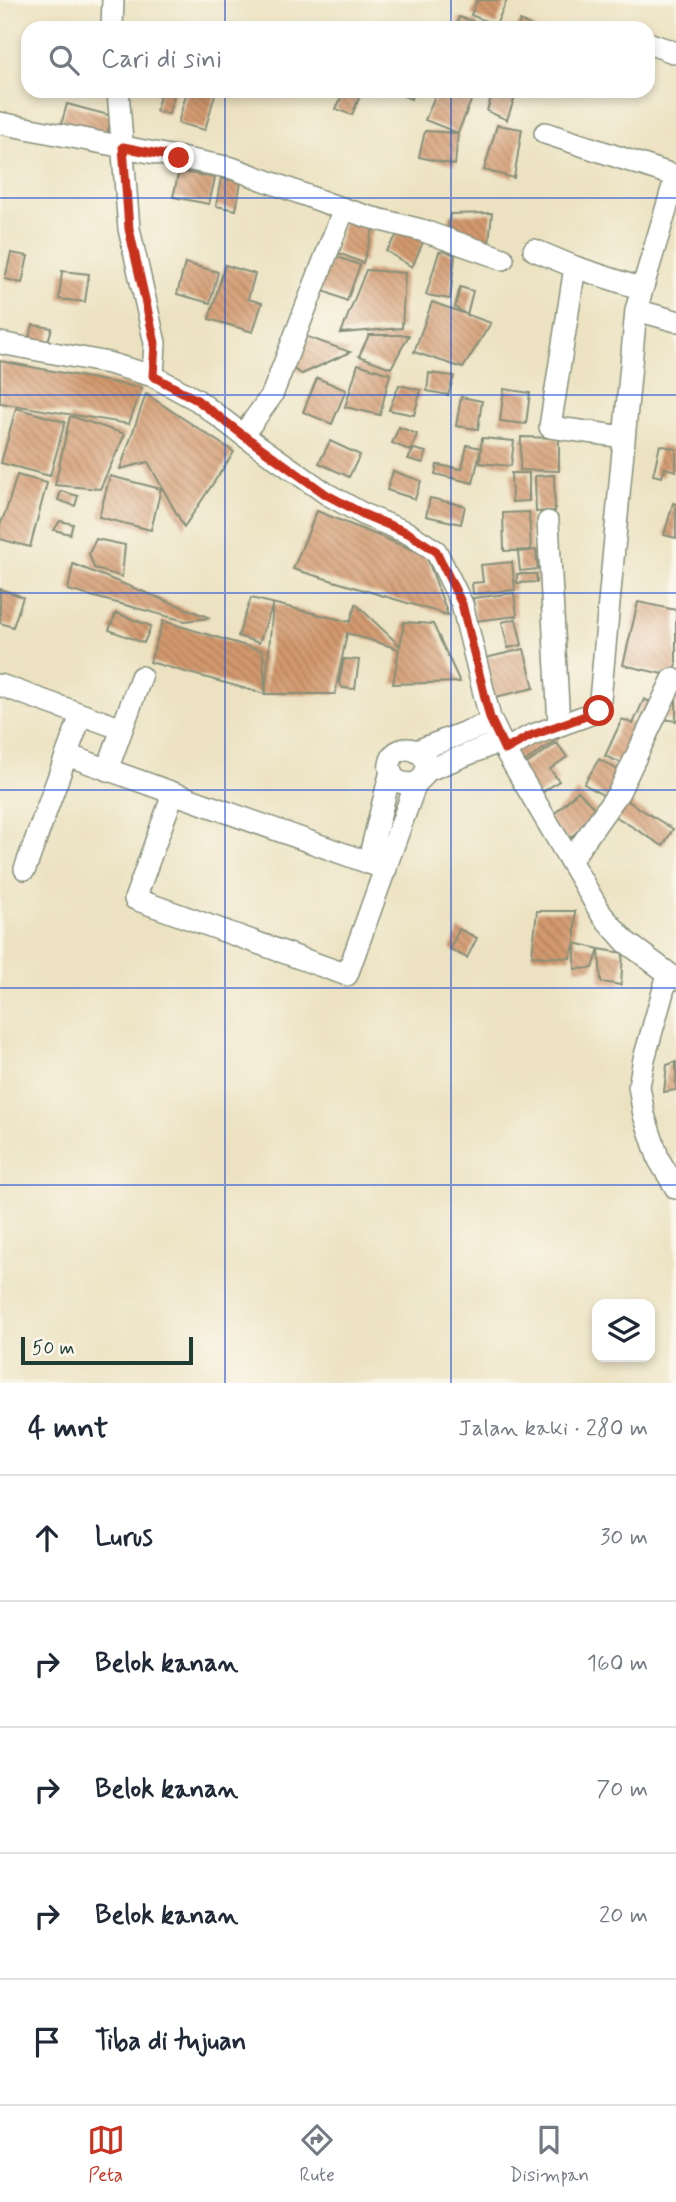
<!DOCTYPE html>
<html lang="id">
<head>
<meta charset="utf-8">
<style>
  body { margin:0; font-family:Mynerve,sans-serif; background:#f2f2f3; color:#1f2937 }
  .controls { position:absolute; right:21px; bottom:21px; display:grid; overflow:hidden; border-radius:14px; box-shadow:0 4px 10px #0003 }
  .controls button { width:63px; height:63px; display:grid; place-items:center; padding:0; border:0; border-bottom:2px solid #e0e1e3; background:#fff; color:#1f2937; font:35px sans-serif }
  .scale { position:absolute; left:21px; bottom:18px; width:172px; box-sizing:border-box; padding-left:7px; border:4px solid #1f3d34; border-top:0; font-size:19px; line-height:24px; white-space:nowrap; color:#1f3d34; -webkit-text-stroke:5px #fbf7ec; paint-order:stroke }
  .stop { position:absolute; width:21px; height:21px; margin:-16px; border:5px solid #c8321e; border-radius:50%; background:#fff }
  .stop.end { background:#c8321e; border-color:#fff; box-shadow:0 2px 7px #0008 }
  .list { margin:0; padding:0; list-style:none }
  h2 { display:flex; justify-content:space-between; align-items:center; height:91px; margin:0; padding:0 28px; font-size:30px }
  h2 small { font-size:23px; font-weight:400; color:#747a83 }
  .list li { display:grid; grid-template-columns:46px 1fr auto; gap:21px; align-items:center; box-sizing:border-box; height:126px; padding:0 28px; border-top:2px solid #e0e1e3 }
  .list b { display:block; font-size:26px; white-space:nowrap }
  .list em { font-size:23px; font-style:normal; color:#747a83 }
  .icon { flex:none; width:38px; height:38px; fill:none; stroke:currentColor; stroke-width:2; stroke-linecap:round; stroke-linejoin:round }
  .map { position:relative; flex:none; width:676px; height:1383px; overflow:hidden }
  .search { position:absolute; background:#fff; box-shadow:0 4px 10px #0003; left:21px; right:21px; top:21px; height:77px; display:flex; align-items:center; gap:18px; box-sizing:border-box; padding:0 24px; border-radius:21px; color:#747a83; font-size:26px }
  .sheet { height:721px; background:#fff }
  nav { display:flex; justify-content:space-around; align-items:center; box-sizing:border-box; height:98px; border-top:2px solid #e0e1e3; background:#fff; font-size:19px; color:#747a83 }
  nav a { display:grid; justify-items:center; gap:4px }
  nav .on { color:#c8321e }
  .map>svg:first-child { display:block }
  .building { fill:url(#building-back-hatch) }
  .lines { fill:none; stroke-linecap:round; stroke-linejoin:round }
  .minor-casing { stroke:#86907a; stroke-width:24 }
  .minor { stroke:#fff; stroke-width:21 }
  .route { stroke:#c8321e; stroke-width:9 }
  .grid { fill:none; stroke:#1d4ed8; stroke-width:2; stroke-opacity:0.55 }
</style>
</head>
<body>
<div class="map">
<svg width="676" height="1383" viewBox="0 0 676 1383">
  <defs>
    <pattern id="building-back-hatch" width="6" height="6" patternUnits="userSpaceOnUse" patternTransform="scale(1.75)"><rect width="6" height="6" fill="#d3996e"/><path d="M-1 5l2 2M0 0l6 6M5-1l2 2" fill="none" stroke="#ab7e5b"/></pattern>
  </defs>
  <rect width="100%" height="100%" fill="#fbf7ec"/>
  <filter id="ink" filterUnits="userSpaceOnUse"><feTurbulence type="fractalNoise" baseFrequency=".0143" numOctaves="2"/><feDisplacementMap in="SourceGraphic" scale="14" xChannelSelector="R" yChannelSelector="G"/><feConvolveMatrix kernelMatrix="1 2 1 2 8 2 1 2 1" color-interpolation-filters="sRGB"/></filter>
  <filter id="wash" filterUnits="userSpaceOnUse"><feTurbulence type="fractalNoise" baseFrequency=".00686" numOctaves="4" result="noise"/><feDisplacementMap in="SourceGraphic" scale="28" xChannelSelector="R" yChannelSelector="G"/><feGaussianBlur stdDeviation="1.57" result="paint"/><feColorMatrix in="noise" values="0 0 0 0 0 0 0 0 0 0 0 0 0 0 0 0 0 1.4 0 .05"/><feComposite in="paint" operator="in"/></filter>
  <g filter="url(#wash)">
    <rect width="100%" height="100%" fill="#ece2c1"/>
    <g id="blocks">
      <!-- building -->
      <path class="building" d="M477,0H507L496,25L471,15Z
        M459,17L478,23L476,28H456Z
        M520,21L536,28H517Z
        M151,91H175L169,114L156,111L160,95Z
        M187,91H216L205,130L178,123Z
        M344,91H362L352,115L336,109Z
        M396,91H414L411,99L395,93Z
        M437,91H475L458,133L425,120Z
        M493,91H517L507,120L487,111Z
        M67,104L112,116L106,138L61,125Z
        M497,125L522,129L514,178L484,170Z
        M425,131L458,133L455,165L419,157Z
        M179,171L215,178L209,204L173,197Z
        M221,178L241,182L236,210L216,206Z
        M492,213L489,243L448,230L450,214Z
        M345,218L374,226L363,263L336,252Z
        M402,228L424,240L412,267L386,251Z
        M446,251L455,255L450,299L426,295L439,252Z
        M11,253L28,256L22,283L5,279Z
        M332,255L360,265L347,301L319,289Z
        M185,263L218,272L210,303L177,294Z
        M225,265L255,274L248,299L262,303L253,332L209,319Z
        M366,270L405,273L402,328L341,333Z
        M62,271L89,274L85,302L59,299Z
        M460,287L473,291L467,315L455,307Z
        M432,302L491,323L463,368L414,352Z
        M33,325L52,328L47,345L28,340Z
        M302,335L350,352L302,374L290,367Z
        M369,335H409L391,368L359,356Z
        M0,361L142,388L129,424L0,403Z
        M358,364L390,374L380,415L345,407Z
        M429,373L454,376L448,395L427,391Z
        M317,378L346,390L332,424L303,412Z
        M399,385L421,390L414,415L389,410Z
        M504,389L530,393L526,424L500,421Z
        M146,394L234,452L184,527L148,462L120,469Z
        M461,397L482,401L478,429L456,426Z
        M16,408L65,422L50,476L1,463Z
        M70,416L125,434L100,489L55,485Z
        M399,427L417,434L411,451L392,443Z
        M521,437L559,438V471L520,470Z
        M482,438L514,441L511,466L480,463L481,448L473,483L435,474L437,465L462,469L467,445L481,448Z
        M330,441L360,455L349,477L319,463Z
        M660,445L676,449V471L665,468L662,477L653,475Z
        M414,449L426,452L423,463L408,459Z
        M393,471L421,481L415,499L387,490Z
        M511,473H529V501L512,502Z
        M17,475L47,483L30,547L0,539V525L6,511Z
        M554,475L555,511L536,512L535,476Z
        M110,476L161,489L151,530L99,517Z
        M61,491L78,496L75,506L58,500Z
        M430,498L465,506L461,524L426,516Z
        M673,503L676,504V538L664,535Z
        M317,511L426,555L448,615L293,569Z
        M529,512L531,550L504,551L503,513Z
        M60,521L73,524L70,534L54,530Z
        M96,539L125,545L122,577L94,568L89,553Z
        M536,550L538,569L520,571L518,552Z
        M512,562L515,590L473,594L472,583L483,582L481,565Z
        M73,564L210,618L185,621L68,590Z
        M517,574H536L537,582L517,583Z
        M0,589L23,597L13,627L0,623Z
        M514,593L517,616L475,621L473,598Z
        M251,598L350,622L356,604L400,646L404,622L433,624L460,682L393,684L399,649L347,633L335,694H265L273,604L259,643L238,636Z
        M638,602L676,610V677L623,665Z
        M116,613L151,626L144,643L109,630Z
        M516,619L522,645L508,648L502,622Z
        M163,621L263,651L265,694L150,662Z
        M524,649L534,688L491,698L481,659Z
        M344,659L359,660L355,689L343,688L339,683Z
        M676,695V721L664,719Z
        M644,699L654,704L626,765L605,756L622,719L633,724Z
        M569,731L520,765L509,749Z
        M557,743L567,757L550,769L559,781L537,796L519,769Z
        M599,759L621,772L606,797L584,784Z
        M578,791L598,812L567,841L548,820Z
        M626,800L673,829L663,846L615,816Z
        M537,911H575V943L570,958L532,956Z
        M459,929L477,938L467,958L450,949Z
        M575,943L599,949L593,968L575,969Z
        M599,949L623,953L621,985L601,982Z
        M676,1062V1090L664,1092L667,1065Z"/>
    </g>
  </g>
  <g filter="url(#ink)">
    <use href="#blocks" fill-opacity="0" stroke="#86907a" stroke-width="2"/>
    <g class="lines">
      <defs>
        <path id="minor" d="M112,28L113,0
          M648,43L676,53
          M118,91L129,229L155,343L153,376
          M0,123L232,168L332,205L369,217L421,230L503,259
          M545,133L676,176
          M534,250L575,267L550,427L624,437
          M575,267L642,289
          M636,310L676,176
          M0,343L108,363L153,376L197,400L243,435L327,494L365,515L408,533L436,551L462,604L490,718L505,750L602,915L626,942L676,979
          M243,435L272,395L344,209
          M548,522L559,725
          M0,685L122,729
          M505,750L530,736L599,711L636,310L676,321
          M416,751L492,722
          M67,755L386,869
          M107,770L141,677
          M426,771L501,741
          M173,794L135,899L347,975L416,783C449,758 396,732 390,764C387,780 404,786 416,783
          M570,861L619,792L673,679
          M368,863L391,771
          M25,869L81,715
          M668,974L644,1059L639,1086L644,1115L659,1160L676,1188"/>
      </defs>
      <!-- minor casing -->
      <use href="#minor" class="minor-casing"/>
      <!-- minor -->
      <use href="#minor" class="minor"/>
    </g>
  </g>
  <g class="lines" filter="url(#ink)">
    <!-- route -->
    <path class="route" d="M179,158L123,147L129,229L155,343L153,376L197,400L243,435L327,495L365,515L408,533L436,551L462,604L490,718L505,750L530,736L599,711"/>
  </g>
  <!-- grid -->
  <path class="grid" d="M225,0V28M451,0V28M225,91V1383M451,91V1383M0,198H676M0,395H676M0,593H676M0,790H676M0,988H676M0,1185H676"/>
</svg>
<div class="controls">
<button><svg class="icon" aria-label="layers" viewBox="0 0 24 24"><path d="M12 4l9 5-9 5-9-5zM3 14l9 5 9-5"/></svg></button>
</div>
<div class="scale">50 m</div>
<div class="stop" style="left:599px;top:711px"></div>
<div class="stop end" style="left:179px;top:158px"></div>
<div class="search"><svg class="icon" aria-label="search" viewBox="0 0 24 24"><circle cx="10" cy="10" r="6"/><path d="M15 15l6 6"/></svg>Cari di sini</div>
</div>
<section class="sheet">
<h2>4 mnt<small>Jalan kaki · 280 m</small></h2>
<ul class="list">
<li><svg class="icon" aria-label="ahead" viewBox="0 0 24 24"><path d="M12 20V5M6 11l6-6 6 6"/></svg><div><b>Lurus</b></div><em>30 m</em></li>
<li><svg class="icon" aria-label="right" viewBox="0 0 24 24"><path d="M7 20v-9h11M14 6l5 5-5 5"/></svg><div><b>Belok kanan</b></div><em>160 m</em></li>
<li><svg class="icon" aria-label="right" viewBox="0 0 24 24"><path d="M7 20v-9h11M14 6l5 5-5 5"/></svg><div><b>Belok kanan</b></div><em>70 m</em></li>
<li><svg class="icon" aria-label="right" viewBox="0 0 24 24"><path d="M7 20v-9h11M14 6l5 5-5 5"/></svg><div><b>Belok kanan</b></div><em>20 m</em></li>
<li><svg class="icon" aria-label="arrive" viewBox="0 0 24 24"><path d="M6 21V4h12l-3 4 3 4H6"/></svg><div><b>Tiba di tujuan</b></div></li>
</ul>
</section>
<nav>
<a class="on"><svg class="icon" aria-label="map" viewBox="0 0 24 24"><path d="M3 6l6-2 6 2 6-2v14l-6 2-6-2-6 2zM9 4v14M15 6v14"/></svg>Peta</a>
<a><svg class="icon" aria-label="directions" viewBox="0 0 24 24"><path d="M12 3l9 9-9 9-9-9zM9 14v-3h6M13 9l2 2-2 2"/></svg>Rute</a>
<a><svg class="icon" aria-label="saved" viewBox="0 0 24 24"><path d="M7 4h10v16l-5-4-5 4z"/></svg>Disimpan</a>
</nav>
</body>
</html>
